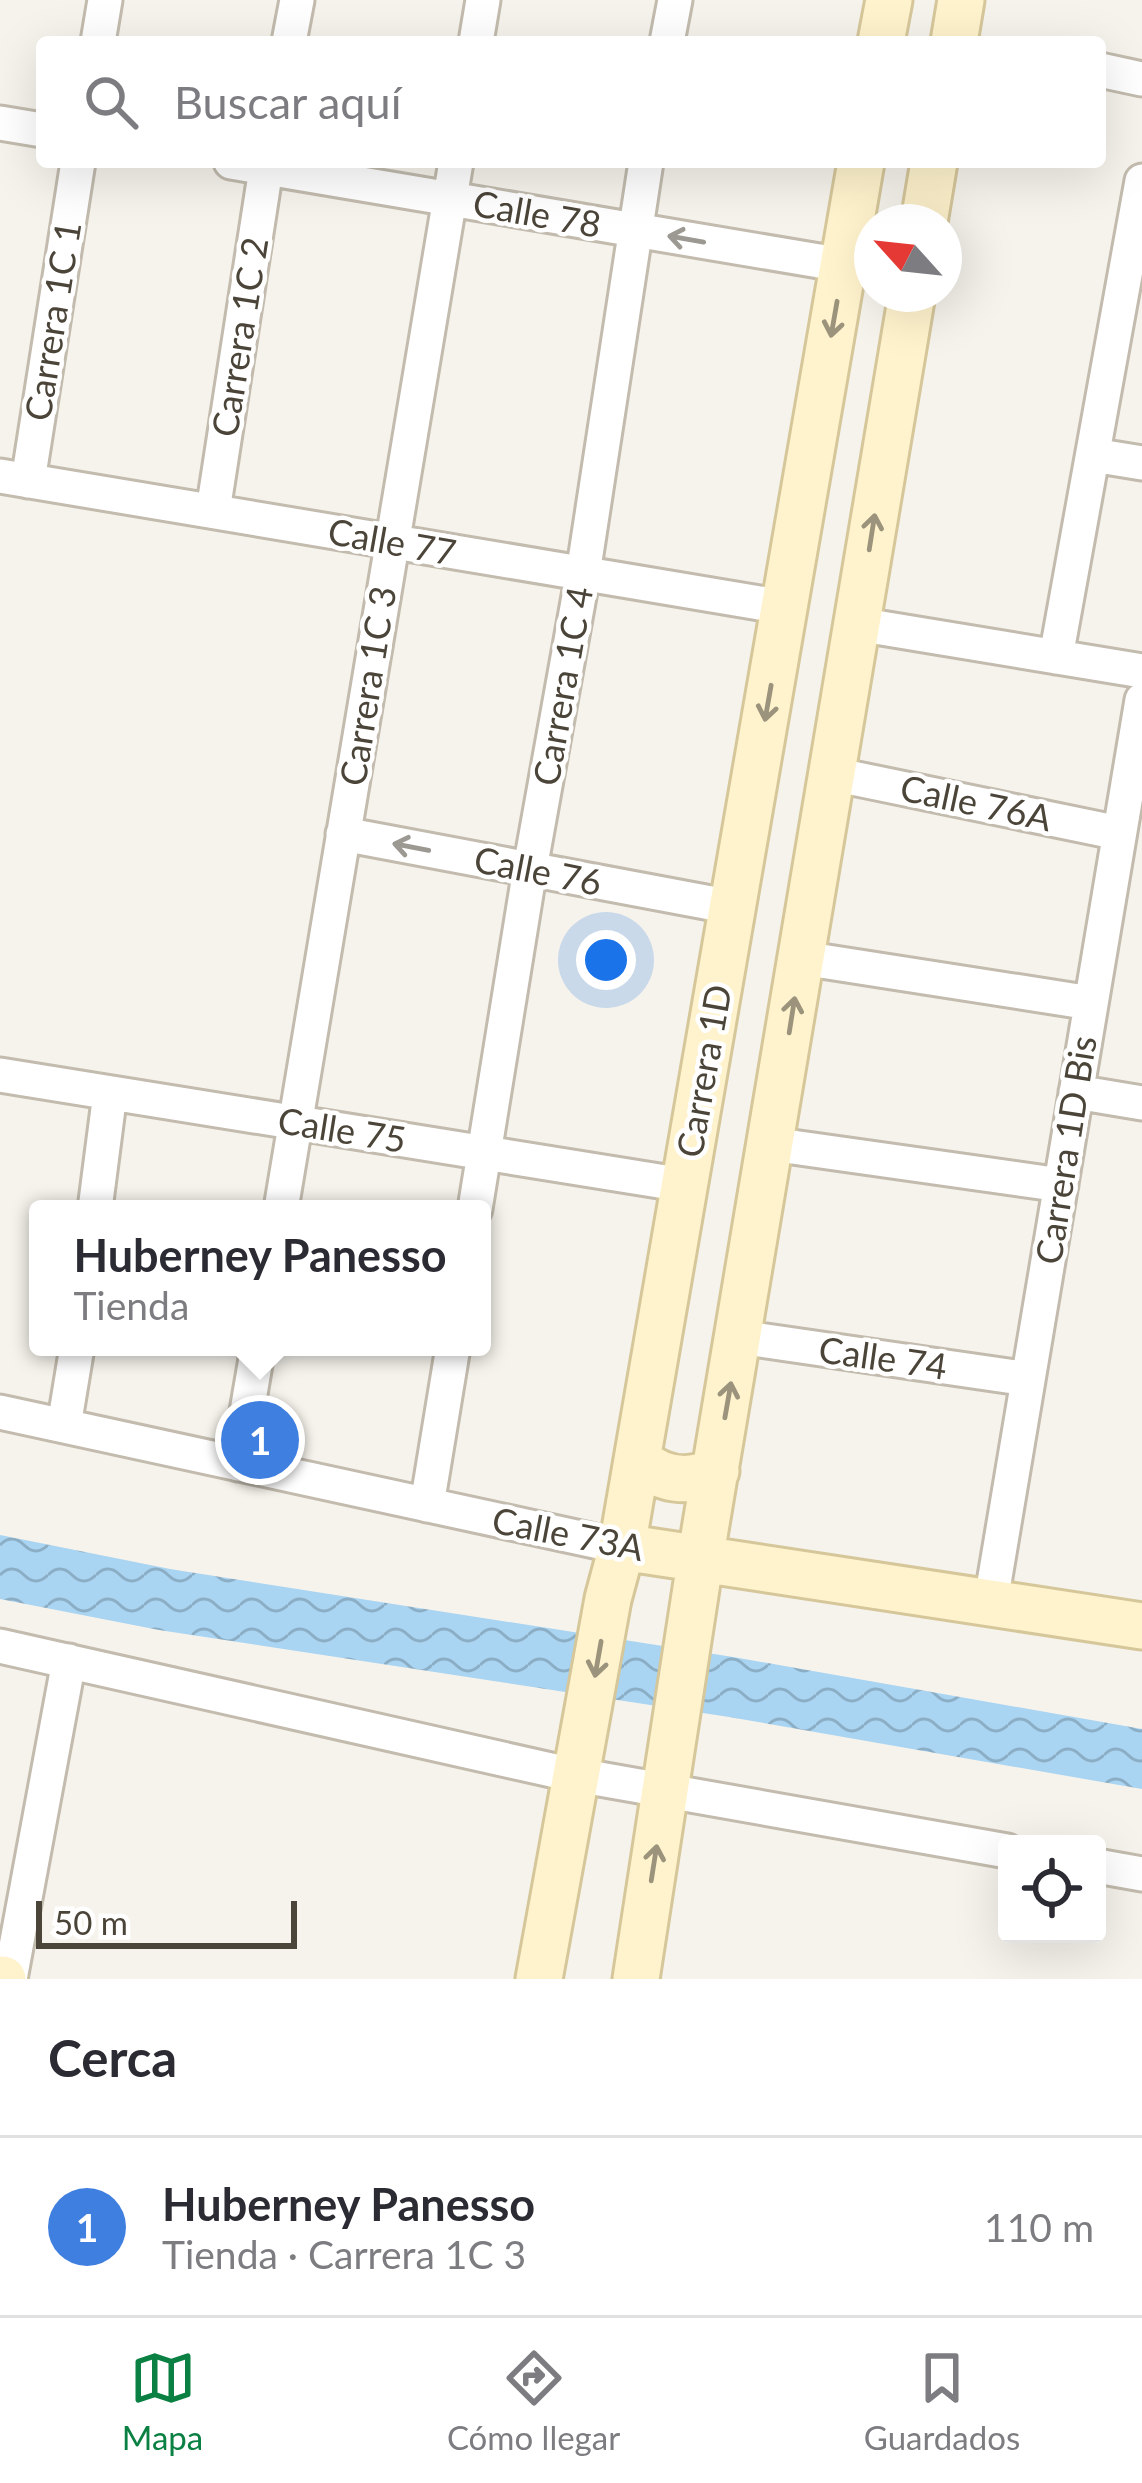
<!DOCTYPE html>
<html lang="es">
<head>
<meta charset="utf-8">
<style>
  body { margin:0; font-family:Lato,sans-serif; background:#f2f2f3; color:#2b2b33 }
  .controls { position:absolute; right:36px; bottom:36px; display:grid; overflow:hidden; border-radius:12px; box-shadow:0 12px 48px #0002 }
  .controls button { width:108px; height:108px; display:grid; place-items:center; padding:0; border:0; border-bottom:3px solid #e1e1e2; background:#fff; color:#2b2b33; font:60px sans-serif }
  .compass { position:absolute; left:854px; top:204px; width:108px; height:108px; border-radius:50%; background:#fff; box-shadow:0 12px 48px #0002; rotate:297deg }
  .scale { position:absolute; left:36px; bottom:30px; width:261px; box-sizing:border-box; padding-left:12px; border:6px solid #4b4439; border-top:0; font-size:33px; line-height:42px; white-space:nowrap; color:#4b4439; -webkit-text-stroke:9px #fff; paint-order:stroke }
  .you { position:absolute; left:606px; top:960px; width:42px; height:42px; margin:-30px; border:9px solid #fff; border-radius:50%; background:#1a73e8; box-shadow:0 0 0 18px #1a73e833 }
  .badge { display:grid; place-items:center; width:78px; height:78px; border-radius:50%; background:#0b8043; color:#fff; font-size:39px; font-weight:700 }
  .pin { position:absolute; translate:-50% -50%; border:6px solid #fff; box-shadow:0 3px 12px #0006 }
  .popup { position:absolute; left:29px; top:1200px; width:462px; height:156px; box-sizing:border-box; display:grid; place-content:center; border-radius:12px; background:#fff; filter:drop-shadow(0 3px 9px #0005); font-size:39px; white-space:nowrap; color:#7c7c81 }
  .popup b { font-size:45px; color:#2b2b33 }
  .popup::after { content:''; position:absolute; left:50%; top:100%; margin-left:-24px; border:24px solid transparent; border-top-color:#fff }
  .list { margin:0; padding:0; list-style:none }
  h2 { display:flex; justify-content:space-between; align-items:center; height:156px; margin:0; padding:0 48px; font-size:51px }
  h2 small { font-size:39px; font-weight:400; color:#7c7c81 }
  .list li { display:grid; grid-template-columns:78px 1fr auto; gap:36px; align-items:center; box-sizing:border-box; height:180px; padding:0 48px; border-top:3px solid #e1e1e2 }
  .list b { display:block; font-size:45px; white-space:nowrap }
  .list p { margin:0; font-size:39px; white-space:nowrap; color:#7c7c81 }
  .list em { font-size:39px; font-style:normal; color:#7c7c81 }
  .icon { flex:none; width:66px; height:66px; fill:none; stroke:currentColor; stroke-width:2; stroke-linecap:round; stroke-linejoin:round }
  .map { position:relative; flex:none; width:1142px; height:1979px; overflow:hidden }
  .search { position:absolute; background:#fff; box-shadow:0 12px 48px #0002; left:36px; right:36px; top:36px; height:132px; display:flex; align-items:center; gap:30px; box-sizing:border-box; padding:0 42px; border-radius:12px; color:#7c7c81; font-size:45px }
  .sheet { height:336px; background:#fff }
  nav { display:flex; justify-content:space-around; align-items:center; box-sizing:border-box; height:168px; border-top:3px solid #e1e1e2; background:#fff; font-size:33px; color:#7c7c81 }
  nav a { display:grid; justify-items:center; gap:6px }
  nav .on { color:#0b8043 }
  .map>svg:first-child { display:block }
  .water { fill:url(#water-waves) }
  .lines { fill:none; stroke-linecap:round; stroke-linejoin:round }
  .street-casing { stroke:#c2bbae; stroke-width:39 }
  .secondary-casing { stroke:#d6c79b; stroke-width:51 }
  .street { stroke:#fff; stroke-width:33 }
  .secondary { stroke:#fff3cd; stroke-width:45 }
  .oneway { stroke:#9c9892 }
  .oneway2 { stroke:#9c937c }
  .labels { text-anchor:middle; stroke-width:9; stroke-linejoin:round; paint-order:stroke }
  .street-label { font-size:36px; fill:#4b4439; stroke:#fff }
</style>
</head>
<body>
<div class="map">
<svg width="1142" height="1979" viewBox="0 0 1142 1979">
  <defs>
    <pattern id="water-waves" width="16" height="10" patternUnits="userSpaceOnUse" patternTransform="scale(3)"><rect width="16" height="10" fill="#a9d4f2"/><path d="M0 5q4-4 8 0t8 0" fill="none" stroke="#8caec5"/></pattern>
  </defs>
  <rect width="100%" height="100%" fill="#f6f3ec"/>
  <!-- water -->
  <path class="water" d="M0,1535L170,1569L733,1657L1142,1729V1789L729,1717L159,1630L0,1599Z"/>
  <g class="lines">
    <defs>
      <path id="street" d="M98,42L105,0
        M289,42L297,0
        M476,42L483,0
        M667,42L675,0
        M1100,70L1142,79
        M0,123L42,130
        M231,162L843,265
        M1093,455L1142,463
        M0,476L784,607
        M28,481L78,162
        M213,511L267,162
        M857,624L1142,671
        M1056,657L1142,181
        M833,774L1119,833
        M343,834L732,907
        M802,958L1091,1003
        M0,1075L684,1185
        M1076,1092L1142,1103
        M771,1144L1061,1185
        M95,1209L110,1093
        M281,1209L456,162
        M475,1209L530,869L583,574L646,162
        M739,1337L1028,1379
        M0,1412L622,1547
        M64,1426L77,1347
        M238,1464L258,1347
        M427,1505L453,1347
        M991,1601L1142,700
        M0,1646L560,1772L1007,1851
        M1097,1866L1142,1874
        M10,1979L69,1661"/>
      <path id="secondary" d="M881,42L889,0
        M954,42L961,0
        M924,222L934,162
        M638,1459C661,1481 688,1484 716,1471
        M622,1547L1142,1626
        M0,1979H3
        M539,1979L608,1599L622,1547L861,162
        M636,1979L705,1530L912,294"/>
    </defs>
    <!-- street casing -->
    <use href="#street" class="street-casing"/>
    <!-- secondary casing -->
    <use href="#secondary" class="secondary-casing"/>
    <!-- street -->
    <use href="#street" class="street"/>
    <!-- secondary -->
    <use href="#secondary" class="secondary"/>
  </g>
  <!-- one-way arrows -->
  <defs><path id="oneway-shaft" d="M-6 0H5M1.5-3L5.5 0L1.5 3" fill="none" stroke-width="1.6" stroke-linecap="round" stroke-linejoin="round" transform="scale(3)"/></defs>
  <g class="oneway">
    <use href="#oneway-shaft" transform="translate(686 239) rotate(-170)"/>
    <use href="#oneway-shaft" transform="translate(411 847) rotate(-169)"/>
  </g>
  <g class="oneway2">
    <use href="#oneway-shaft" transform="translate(834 319) rotate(100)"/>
    <use href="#oneway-shaft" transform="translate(872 532) rotate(-81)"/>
    <use href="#oneway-shaft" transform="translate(768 703) rotate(100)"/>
    <use href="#oneway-shaft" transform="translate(792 1015) rotate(-81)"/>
    <use href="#oneway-shaft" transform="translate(728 1400) rotate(-80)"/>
    <use href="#oneway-shaft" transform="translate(598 1659) rotate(100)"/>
    <use href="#oneway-shaft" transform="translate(654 1863) rotate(-81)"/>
  </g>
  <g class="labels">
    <!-- street labels -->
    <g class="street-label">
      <text transform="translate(537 214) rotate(10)" y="13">Calle 78</text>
      <text transform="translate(53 321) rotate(-81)" y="13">Carrera 1C 1</text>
      <text transform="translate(240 337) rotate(-81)" y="13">Carrera 1C 2</text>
      <text transform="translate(392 542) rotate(10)" y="13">Calle 77</text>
      <text transform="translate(368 686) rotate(-81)" y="13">Carrera 1C 3</text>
      <text transform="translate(563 686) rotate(-80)" y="13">Carrera 1C 4</text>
      <text transform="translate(976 803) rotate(12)" y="13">Calle 76A</text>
      <text transform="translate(538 871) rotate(11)" y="13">Calle 76</text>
      <text transform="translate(704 1071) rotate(-80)" y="13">Carrera 1D</text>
      <text transform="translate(342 1130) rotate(9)" y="13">Calle 75</text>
      <text transform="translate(1066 1150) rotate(-81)" y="13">Carrera 1D Bis</text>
      <text transform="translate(883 1358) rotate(8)" y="13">Calle 74</text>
      <text transform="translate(568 1534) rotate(11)" y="13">Calle 73A</text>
    </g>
  </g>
</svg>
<div class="controls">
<button><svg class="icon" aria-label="locate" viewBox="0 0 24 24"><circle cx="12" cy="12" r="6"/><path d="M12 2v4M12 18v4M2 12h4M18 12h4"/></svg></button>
</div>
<svg class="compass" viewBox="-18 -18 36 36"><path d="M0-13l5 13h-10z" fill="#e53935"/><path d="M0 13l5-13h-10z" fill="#7c7c81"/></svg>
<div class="scale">50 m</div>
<div class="you"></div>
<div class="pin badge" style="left:260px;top:1440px;background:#3f7fe0">1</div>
<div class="popup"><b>Huberney Panesso</b>Tienda</div>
<div class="search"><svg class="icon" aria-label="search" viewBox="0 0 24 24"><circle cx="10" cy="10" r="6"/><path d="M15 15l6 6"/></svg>Buscar aquí</div>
</div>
<section class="sheet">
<h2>Cerca<small></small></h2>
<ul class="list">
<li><span class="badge" style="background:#3f7fe0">1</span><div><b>Huberney Panesso</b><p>Tienda · Carrera 1C 3</p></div><em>110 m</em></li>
</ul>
</section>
<nav>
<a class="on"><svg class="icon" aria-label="map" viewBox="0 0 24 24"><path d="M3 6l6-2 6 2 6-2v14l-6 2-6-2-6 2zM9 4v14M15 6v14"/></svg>Mapa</a>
<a><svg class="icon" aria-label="directions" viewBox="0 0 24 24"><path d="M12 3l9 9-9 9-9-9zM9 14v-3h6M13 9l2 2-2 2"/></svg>Cómo llegar</a>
<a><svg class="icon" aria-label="saved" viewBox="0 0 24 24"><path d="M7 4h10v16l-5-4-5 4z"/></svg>Guardados</a>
</nav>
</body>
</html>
